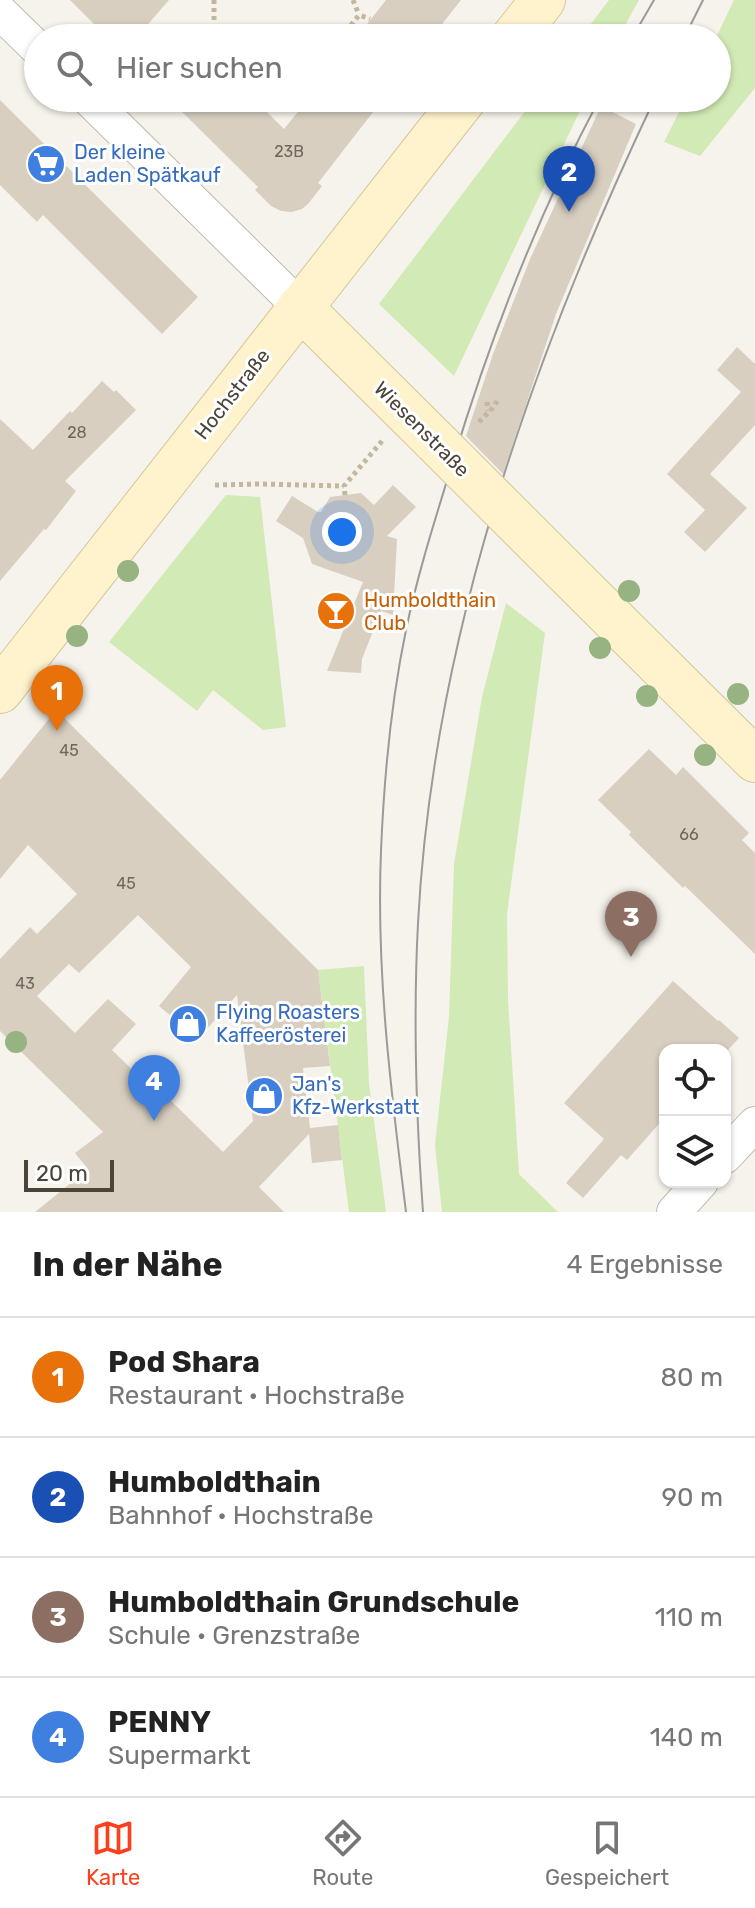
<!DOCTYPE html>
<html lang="de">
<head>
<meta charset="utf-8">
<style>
  body { margin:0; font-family:Rubik,sans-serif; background:#f2f2f2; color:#222 }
  .controls { position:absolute; right:24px; bottom:24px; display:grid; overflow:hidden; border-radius:16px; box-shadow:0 2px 6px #0004 }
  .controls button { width:72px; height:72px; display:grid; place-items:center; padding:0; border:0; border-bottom:2px solid #e0e0e0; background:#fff; color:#222; font:40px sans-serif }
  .scale { position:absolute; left:24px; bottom:20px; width:90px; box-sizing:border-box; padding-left:8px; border:4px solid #4b4439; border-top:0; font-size:22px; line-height:28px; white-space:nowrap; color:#4b4439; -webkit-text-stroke:6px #fff; paint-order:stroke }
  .you { position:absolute; left:342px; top:532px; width:28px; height:28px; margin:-20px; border:6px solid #fff; border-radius:50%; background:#1a73e8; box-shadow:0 0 0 12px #1a73e833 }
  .badge { display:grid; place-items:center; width:52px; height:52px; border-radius:50%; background:#fc3f1d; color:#fff; font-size:26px; font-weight:700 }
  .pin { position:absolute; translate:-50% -66px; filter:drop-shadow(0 2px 4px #0008) }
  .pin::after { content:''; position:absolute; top:42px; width:28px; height:24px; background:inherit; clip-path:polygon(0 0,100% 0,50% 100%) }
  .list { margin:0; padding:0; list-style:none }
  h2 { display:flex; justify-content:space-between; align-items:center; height:104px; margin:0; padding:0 32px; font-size:34px }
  h2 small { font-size:26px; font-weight:400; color:#767676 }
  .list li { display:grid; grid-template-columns:52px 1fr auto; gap:24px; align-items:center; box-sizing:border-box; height:120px; padding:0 32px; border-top:2px solid #e0e0e0 }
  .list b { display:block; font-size:30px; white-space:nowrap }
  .list p { margin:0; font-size:26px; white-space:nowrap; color:#767676 }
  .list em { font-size:26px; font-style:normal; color:#767676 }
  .icon { flex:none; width:44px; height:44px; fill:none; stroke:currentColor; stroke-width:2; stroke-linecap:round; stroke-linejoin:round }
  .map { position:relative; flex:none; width:755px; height:1212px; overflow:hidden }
  .search { position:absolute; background:#fff; box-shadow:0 2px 6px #0004; left:24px; right:24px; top:24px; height:88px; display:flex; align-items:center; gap:20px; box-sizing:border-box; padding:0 28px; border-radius:44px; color:#767676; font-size:30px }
  .sheet { height:584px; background:#fff }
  nav { display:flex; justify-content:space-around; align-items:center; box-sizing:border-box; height:112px; border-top:2px solid #e0e0e0; background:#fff; font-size:22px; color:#767676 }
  nav a { display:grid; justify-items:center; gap:4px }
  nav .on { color:#fc3f1d }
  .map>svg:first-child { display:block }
  .green { fill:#d2eab5 }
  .building { fill:#d8cfc1; fill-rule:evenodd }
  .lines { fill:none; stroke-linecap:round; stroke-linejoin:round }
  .street-casing { stroke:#c2bbae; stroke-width:36 }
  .secondary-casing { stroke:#d6c79b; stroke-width:46 }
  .path { stroke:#c4b79f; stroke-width:5; stroke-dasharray:4 4; stroke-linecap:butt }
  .street { stroke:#fff; stroke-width:34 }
  .secondary { stroke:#fff3cd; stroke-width:44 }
  .tram { stroke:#9a9a9a; stroke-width:2 }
  .secondary-bridge-casing { stroke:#d6c79b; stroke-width:46; stroke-linecap:butt }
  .secondary-bridge { stroke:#fff3cd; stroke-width:44 }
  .tree { fill:#97b381 }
  .labels { text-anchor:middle; stroke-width:6; stroke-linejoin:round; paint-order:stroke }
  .number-label { font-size:16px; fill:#6e675b }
  .shop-label { font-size:20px; fill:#366cbe; stroke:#fff; text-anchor:start }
  .street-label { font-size:20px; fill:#4b4439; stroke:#fff }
  .food-label { font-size:20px; fill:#c56008; stroke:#fff; text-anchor:start }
</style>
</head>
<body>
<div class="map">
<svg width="755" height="1212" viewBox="0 0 755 1212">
  <rect width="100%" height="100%" fill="#f6f3ec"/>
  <!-- green -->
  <path class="green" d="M609,0H639L618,38H580Z
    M734,0H755V88L700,156L664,142L686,98H717L716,38Z
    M535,98H586L454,376L379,304Z
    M226,495L260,497L286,727L263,730L213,690L197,711L109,642Z
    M506,603L545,633L507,914L508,1000L519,1174L558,1212H442L435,1145L449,1017L454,864L482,697Z
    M364,966L369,1083L386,1212H349L318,970Z"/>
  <!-- building -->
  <path class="building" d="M70,0H169L136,38H108Z
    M386,0H461L431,38H356Z
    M168,98H253L284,129L309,98H384L318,183L322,186L308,204L302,209L292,212L281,211L271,206L255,190L258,187Z
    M0,100L198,297L162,334L43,215L37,222L0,185Z
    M601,106L636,124L556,314L503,474L466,436L493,354L530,259Z
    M737,347L755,364V425L710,474L747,508L705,552L684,532L705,510L667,474L741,392L717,370Z
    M102,381L114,392L116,390L136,410L65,481L76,491L46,530L44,529L0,581V419L33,450L70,411L72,413Z
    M393,485L416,507L387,536L397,539L393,615L381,611L362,659L361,673L327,671L363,582L312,564L303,538L276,521L292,496L318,512H321L330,497L361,493L374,505Z
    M56,710L318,970L330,1066L303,1068L310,1128L338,1125L342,1160L312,1163L309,1134L259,1187L284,1212H35L88,1169L75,1153L103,1132L0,1031V959L30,927L37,934L77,894L28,845L0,879V780ZM138,915L191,967L159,1006L198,1039L237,995L253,1121L223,1152L158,1088L154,1091L112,1050L136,1024L108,999L75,1033L37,996L69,964L79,973Z
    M649,749L676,775L683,767L749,833L742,840L755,853V954L685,886L683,888L629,835L631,832L598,800Z
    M673,981L718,1021L719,1020L739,1038L728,1050H665V1117L627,1160L621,1155L583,1198L566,1183L604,1139L564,1103Z"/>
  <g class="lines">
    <defs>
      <path id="street" d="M0,12L38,49
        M88,98L300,307
        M725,1156L755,1124
        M674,1212L701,1182"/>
      <path id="secondary" d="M513,38L543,0
        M300,307L436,442
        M564,570L755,760
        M0,691L465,98"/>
    </defs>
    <!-- street casing -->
    <use href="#street" class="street-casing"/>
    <!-- secondary casing -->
    <use href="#secondary" class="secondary-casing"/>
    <!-- path -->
    <path class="path" d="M214,0V33
      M353,0L359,15
      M192,33H214L220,38
      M341,38L359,15L370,19
      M279,98L287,106L294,98
      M487,402L488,411
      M479,422C486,414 495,408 498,398
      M215,485L260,484L344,486
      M345,495L344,486L382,441"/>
    <!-- street -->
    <use href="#street" class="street"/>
    <!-- secondary -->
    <use href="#secondary" class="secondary"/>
    <!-- tram -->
    <path class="tram" d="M632,38L654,0
      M684,38L703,0
      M406,1212C391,1092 376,972 381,851C384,777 391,702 406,630C418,572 436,517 453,461C491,336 538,214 600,98
      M423,1212C416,1115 413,1019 418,923C433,636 533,355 655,98"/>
    <defs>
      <path id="secondary-bridge" d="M436,442L564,570"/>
    </defs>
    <!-- secondary-bridge casing -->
    <use href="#secondary-bridge" class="secondary-bridge-casing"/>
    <!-- secondary-bridge -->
    <use href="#secondary-bridge" class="secondary-bridge"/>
  </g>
  <!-- trees -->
  <g class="tree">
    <circle cx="128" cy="571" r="11"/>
    <circle cx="629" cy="591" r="11"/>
    <circle cx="77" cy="636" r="11"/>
    <circle cx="600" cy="648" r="11"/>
    <circle cx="738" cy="694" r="11"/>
    <circle cx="647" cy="696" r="11"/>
    <circle cx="705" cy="755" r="11"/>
    <circle cx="16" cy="1042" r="11"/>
  </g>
  <!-- icons -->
  <defs>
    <symbol id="supermarket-disc" viewBox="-11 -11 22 22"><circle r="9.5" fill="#3f7fe0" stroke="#fff"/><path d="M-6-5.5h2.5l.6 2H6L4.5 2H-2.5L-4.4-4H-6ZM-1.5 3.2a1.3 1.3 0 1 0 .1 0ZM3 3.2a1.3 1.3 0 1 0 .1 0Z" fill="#fff"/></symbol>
    <symbol id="bar-disc" viewBox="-11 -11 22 22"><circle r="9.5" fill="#e8710a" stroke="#fff"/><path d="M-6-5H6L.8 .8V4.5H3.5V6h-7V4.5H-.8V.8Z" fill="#fff"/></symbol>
    <symbol id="shop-disc" viewBox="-11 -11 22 22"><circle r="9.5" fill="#3f7fe0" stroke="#fff"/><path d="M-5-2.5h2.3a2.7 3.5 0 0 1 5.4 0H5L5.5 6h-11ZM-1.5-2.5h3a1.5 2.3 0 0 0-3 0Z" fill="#fff"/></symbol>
  </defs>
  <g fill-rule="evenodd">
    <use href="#supermarket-disc" x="24" y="142" width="44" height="44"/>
    <use href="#bar-disc" x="314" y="589" width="44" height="44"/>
    <use href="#shop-disc" x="166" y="1002" width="44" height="44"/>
    <use href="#shop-disc" x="242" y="1074" width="44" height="44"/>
  </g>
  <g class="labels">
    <!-- number labels -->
    <g class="number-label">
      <text x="289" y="157">23B</text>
      <text x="77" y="438">28</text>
      <text x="69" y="756">45</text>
      <text x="689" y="840">66</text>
      <text x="126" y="889">45</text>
      <text x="25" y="989">43</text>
    </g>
    <!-- shop labels -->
    <g class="shop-label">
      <text x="74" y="159">Der kleine<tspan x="74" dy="23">Laden Spätkauf</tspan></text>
      <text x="216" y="1019">Flying Roasters<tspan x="216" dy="23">Kaffeerösterei</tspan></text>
      <text x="292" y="1091">Jan's<tspan x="292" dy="23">Kfz-Werkstatt</tspan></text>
    </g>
    <!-- street labels -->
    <g class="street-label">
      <text transform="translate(232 394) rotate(-52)" y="7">Hochstraße</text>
      <text transform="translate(422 429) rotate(45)" y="7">Wiesenstraße</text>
    </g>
    <!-- food labels -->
    <g class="food-label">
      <text x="364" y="607">Humboldthain<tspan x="364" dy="23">Club</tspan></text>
    </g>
  </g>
</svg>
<div class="controls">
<button><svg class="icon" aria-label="locate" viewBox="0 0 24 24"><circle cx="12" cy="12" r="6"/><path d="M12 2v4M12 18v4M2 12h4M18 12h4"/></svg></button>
<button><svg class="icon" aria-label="layers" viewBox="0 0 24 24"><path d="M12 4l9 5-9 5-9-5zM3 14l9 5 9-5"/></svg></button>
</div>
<div class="scale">20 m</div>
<div class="you"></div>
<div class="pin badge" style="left:57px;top:731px;background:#e8710a">1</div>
<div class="pin badge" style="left:569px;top:212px;background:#1a4fb4">2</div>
<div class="pin badge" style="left:631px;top:957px;background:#8d6e63">3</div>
<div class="pin badge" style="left:154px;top:1121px;background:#3f7fe0">4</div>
<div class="search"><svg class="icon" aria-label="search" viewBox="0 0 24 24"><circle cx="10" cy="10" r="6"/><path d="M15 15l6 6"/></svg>Hier suchen</div>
</div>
<section class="sheet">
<h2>In der Nähe<small>4 Ergebnisse</small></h2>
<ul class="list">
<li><span class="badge" style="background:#e8710a">1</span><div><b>Pod Shara</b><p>Restaurant · Hochstraße</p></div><em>80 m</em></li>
<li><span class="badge" style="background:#1a4fb4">2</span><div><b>Humboldthain</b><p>Bahnhof · Hochstraße</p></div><em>90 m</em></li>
<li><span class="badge" style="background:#8d6e63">3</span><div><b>Humboldthain Grundschule</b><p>Schule · Grenzstraße</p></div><em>110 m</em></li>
<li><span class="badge" style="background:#3f7fe0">4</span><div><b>PENNY</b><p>Supermarkt</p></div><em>140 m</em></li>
</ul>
</section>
<nav>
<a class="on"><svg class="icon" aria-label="map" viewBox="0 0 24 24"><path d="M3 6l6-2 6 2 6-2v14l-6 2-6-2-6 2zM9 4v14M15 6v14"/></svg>Karte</a>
<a><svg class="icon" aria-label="directions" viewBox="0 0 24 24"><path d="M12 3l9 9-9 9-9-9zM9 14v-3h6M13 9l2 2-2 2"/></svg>Route</a>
<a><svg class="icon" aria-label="saved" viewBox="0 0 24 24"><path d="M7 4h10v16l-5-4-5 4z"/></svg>Gespeichert</a>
</nav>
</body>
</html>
